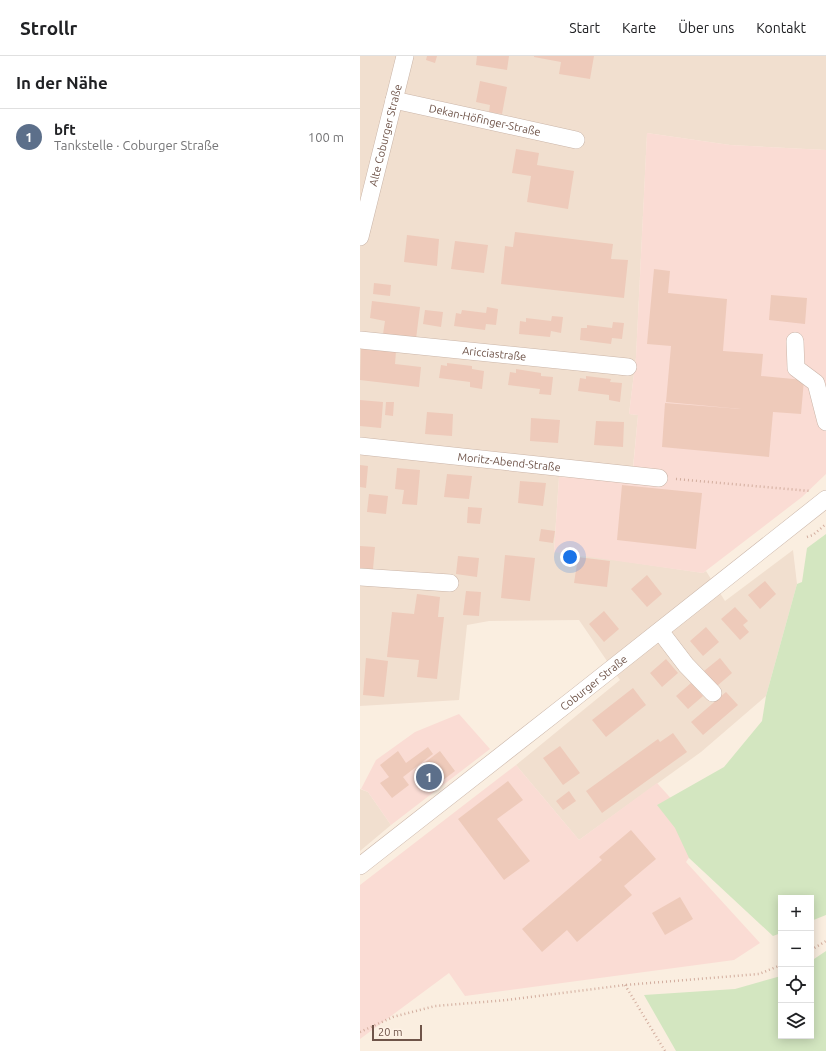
<!DOCTYPE html>
<html lang="de">
<head>
<meta charset="utf-8">
<style>
  body { margin:0; font-family:Ubuntu,sans-serif; background:#f2f2f2; color:#202124 }
  .controls { position:absolute; right:12px; bottom:12px; display:grid; overflow:hidden; border-radius:0px; box-shadow:0 2px 10px #0003 }
  .controls button { width:36px; height:36px; display:grid; place-items:center; padding:0; border:0; border-bottom:1px solid #e0e0e0; background:#fff; color:#202124; font:20px sans-serif }
  .scale { position:absolute; left:12px; bottom:10px; width:50px; box-sizing:border-box; padding-left:4px; border:2px solid #6f5449; border-top:0; font-size:11px; line-height:14px; white-space:nowrap; color:#6f5449; -webkit-text-stroke:3px #fef2e6; paint-order:stroke }
  .you { position:absolute; left:210px; top:501px; width:14px; height:14px; margin:-10px; border:3px solid #fff; border-radius:50%; background:#1a73e8; box-shadow:0 0 0 6px #1a73e833 }
  .badge { display:grid; place-items:center; width:26px; height:26px; border-radius:50%; background:#de604c; color:#fff; font-size:13px; font-weight:700 }
  .pin { position:absolute; translate:-50% -50%; border:2px solid #fff; box-shadow:0 1px 4px #0006 }
  .list { margin:0; padding:0; list-style:none }
  h2 { display:flex; justify-content:space-between; align-items:center; height:52px; margin:0; padding:0 16px; font-size:17px }
  h2 small { font-size:13px; font-weight:400; color:#757577 }
  .list li { display:grid; grid-template-columns:26px 1fr auto; gap:12px; align-items:center; box-sizing:border-box; height:56px; padding:0 16px; border-top:1px solid #e0e0e0 }
  .list b { display:block; font-size:15px; white-space:nowrap }
  .list p { margin:0; font-size:13px; white-space:nowrap; color:#757577 }
  .list em { font-size:13px; font-style:normal; color:#757577 }
  .icon { flex:none; width:22px; height:22px; fill:none; stroke:currentColor; stroke-width:2; stroke-linecap:round; stroke-linejoin:round }
  .map { position:relative; flex:none; width:466px; height:995px; overflow:hidden }
  header { display:flex; align-items:center; gap:24px; box-sizing:border-box; height:56px; padding:0 20px; background:#fff; border-bottom:1px solid #e0e0e0 }
  header strong { font-size:19px }
  nav { display:flex; gap:22px; margin-inline-start:auto; font-size:14px }
  main { display:flex }
  aside { flex:1; background:#fff }
  .map>svg:first-child { display:block }
  .residential { fill:#f1dfcf }
  .commercial { fill:#fadcd4 }
  .green { fill:#d3e6c0 }
  .building { fill:#eecaba }
  .lines { fill:none; stroke-linecap:round; stroke-linejoin:round }
  .minor-casing { stroke:#cab5a8; stroke-width:18 }
  .path { stroke:#d2ad9e; stroke-width:2.5; stroke-dasharray:1 3; stroke-linecap:butt }
  .minor { stroke:#fff; stroke-width:17 }
  .labels { text-anchor:middle; stroke-width:3.5; stroke-linejoin:round; paint-order:stroke }
  .street-label { font-size:11px; fill:#6f5449; stroke:#fef2e6 }
</style>
</head>
<body>
<header>
<strong>Strollr</strong>
<nav><a>Start</a><a>Karte</a><a>Über uns</a><a>Kontakt</a></nav>
</header>
<main>
<aside>
<h2>In der Nähe<small></small></h2>
<ul class="list">
<li><span class="badge" style="background:#5c6f8a">1</span><div><b>bft</b><p>Tankstelle · Coburger Straße</p></div><em>100 m</em></li>
</ul>
</aside>
<div class="map">
<svg width="466" height="995" viewBox="0 0 466 995">
  <rect width="100%" height="100%" fill="#faeee0"/>
  <!-- residential -->
  <path class="residential" d="M0,0H466V94L370,89L287,77L276,301L269,358L278,359L273,411L205,404L199,421L194,495L343,517L346,515L365,545L433,494L437,528L406,640L341,696L219,784L156,709L260,624L219,564L129,565L107,569L99,644L0,650Z
    M0,733L8,736L31,769L0,795Z"/>
  <!-- commercial -->
  <path class="commercial" d="M287,77L370,89L466,94V418L442,441L343,517L194,496L199,421L272,424L278,359L269,358L276,301Z
    M99,658L130,693L31,769L8,736L1,733L16,704L55,676Z
    M156,709L219,784L297,727L344,779L326,806L400,887L374,904L105,940L89,917L0,983V829Z"/>
  <!-- green -->
  <path class="green" d="M466,478V859L451,865V842H421V877L413,880L329,802L315,772L297,749L364,711L402,665L406,640L437,528L442,526L447,492Z
    M466,895V995H316L284,939L375,933L421,920V980H451V905Z"/>
  <!-- building -->
  <path class="building" d="M67,0H77L75,7L66,4Z
    M117,0H149L147,14L116,9Z
    M174,0H234L230,23L199,18L201,6L174,1Z
    M120,25L147,31L142,58L129,56L130,49L116,46Z
    M156,93L179,97L177,109L214,115L208,153L167,146L171,120L152,117Z
    M155,176L253,188L251,203L268,204L264,242L141,228L145,190L153,191Z
    M47,179L79,183L77,210L44,206Z
    M95,185L128,189L124,217L91,213Z
    M294,213L310,215L308,237L367,243L363,295L403,298L401,320L444,324L441,358L413,356L409,401L302,391L305,347L381,353L306,346L311,290L287,288Z
    M14,227L31,229L30,240L13,238Z
    M411,239L447,242L445,268L409,264Z
    M12,245L60,251L56,283L23,278L25,265L10,262Z
    M127,251L138,253L136,269L126,268L125,274L94,270L96,257L101,258L102,254L126,257Z
    M65,254L83,256L81,271L63,268Z
    M192,260L203,261L201,277L191,275L190,281L159,278L160,265L166,266V262L191,265Z
    M253,266L264,267L262,283L252,282L251,288L220,284L221,272H227V269L252,272Z
    M1,291L36,295L35,308L61,311L59,331L0,324Z
    M87,307L112,310V313L124,315L122,333L110,331V326L79,322L81,309L87,310Z
    M156,313L181,317V320L193,321L191,339L179,338L180,333L148,329L150,316L156,317Z
    M226,320L251,323L250,326L262,327L260,346L249,344V339L218,335L220,322L226,323Z
    M0,344L23,346L21,372L0,370Z
    M26,346H34L33,360L25,359Z
    M67,356L93,358L92,380L65,378Z
    M171,362L200,364L198,387L170,385Z
    M236,365L264,366L263,391L234,389Z
    M0,409L8,410L6,432L0,431Z
    M37,412L60,414L57,449L42,448L44,434L35,433Z
    M87,418L112,420L109,443L84,441Z
    M160,425L186,427L183,450L158,447Z
    M262,429L342,437L336,493L257,484Z
    M9,438L28,440L26,458L7,456Z
    M108,451L122,452L120,468L107,467Z
    M181,473L195,475L193,487L179,485Z
    M0,490L15,491L13,513L0,512Z
    M145,499L175,502L170,545L141,542Z
    M98,500L119,502L117,521L96,518Z
    M218,501L250,505L247,531L214,527Z
    M287,519L302,538L287,551L271,533Z
    M405,525L416,538L400,553L388,539Z
    M106,535L121,536L119,560L103,559Z
    M57,538L80,541L78,561H84L77,623L57,621L59,604L27,601L32,556L54,558Z
    M375,551L388,565L383,569L389,576L380,584L361,563Z
    M244,555L259,573L244,586L229,568Z
    M346,571L359,586L343,600L330,585Z
    M6,602L28,605L24,641L3,639Z
    M360,602L372,617L357,630L344,615Z
    M306,603L318,617L302,631L290,617Z
    M331,627L343,640L328,653L316,640Z
    M273,632L286,649L246,681L232,664Z
    M366,636L378,649L343,679L331,666Z
    M313,677L327,696L242,757L226,735L298,683L300,686Z
    M200,690L220,717L203,729L183,702Z
    M68,691L73,698L43,721L49,729L32,742L20,727L29,721L20,709L38,695L46,707Z
    M80,695L95,715L70,734L55,714Z
    M148,725L163,744L137,763L170,805L144,824L98,763Z
    M209,735L216,745L203,754L196,745Z
    M271,774L296,803L264,830L272,839L217,886L207,874L182,896L162,873L242,804L239,801Z
    M320,841L333,863L305,879L292,857Z"/>
  <g class="lines">
    <defs>
      <g id="minor">
        <path id="s1" d="M34,44L216,84"/>
        <path id="s2" d="M0,181L45,0"/>
        <path id="s3" d="M0,284L268,311"/>
        <path d="M435,285L436,312L456,327L466,366"/>
        <path id="s4" d="M0,390L299,422"/>
        <path d="M0,521L90,527"/>
        <path d="M300,575L326,609L353,637"/>
        <path id="s5" d="M0,810L217,640L466,443"/>
      </g>
    </defs>
    <!-- minor casing -->
    <use href="#minor" class="minor-casing"/>
    <!-- path -->
    <path class="path" d="M316,423L450,435
      M447,481L453,479L466,468
      M451,894L466,885
      M265,929L305,995
      M0,976L33,961L75,950L147,944L265,929L399,918L421,909"/>
    <!-- minor -->
    <use href="#minor" class="minor"/>
  </g>
  <g class="labels">
    <!-- street labels -->
    <g class="street-label">
      <text dy="4" stroke="none"><textPath href="#s1" startOffset="93">Dekan-Höfinger-Straße</textPath></text>
      <text dy="4" stroke="none"><textPath href="#s2" startOffset="105">Alte Coburger Straße</textPath></text>
      <text dy="4" stroke="none"><textPath href="#s3" startOffset="135">Aricciastraße</textPath></text>
      <text dy="4" stroke="none"><textPath href="#s4" startOffset="150">Moritz-Abend-Straße</textPath></text>
      <text dy="4" stroke="none"><textPath href="#s5" startOffset="297">Coburger Straße</textPath></text>
    </g>
  </g>
</svg>
<div class="controls">
<button>+</button>
<button>−</button>
<button><svg class="icon" aria-label="locate" viewBox="0 0 24 24"><circle cx="12" cy="12" r="6"/><path d="M12 2v4M12 18v4M2 12h4M18 12h4"/></svg></button>
<button><svg class="icon" aria-label="layers" viewBox="0 0 24 24"><path d="M12 4l9 5-9 5-9-5zM3 14l9 5 9-5"/></svg></button>
</div>
<div class="scale">20 m</div>
<div class="you"></div>
<div class="pin badge" style="left:69px;top:721px;background:#5c6f8a">1</div>
</div>
</main>
</body>
</html>
